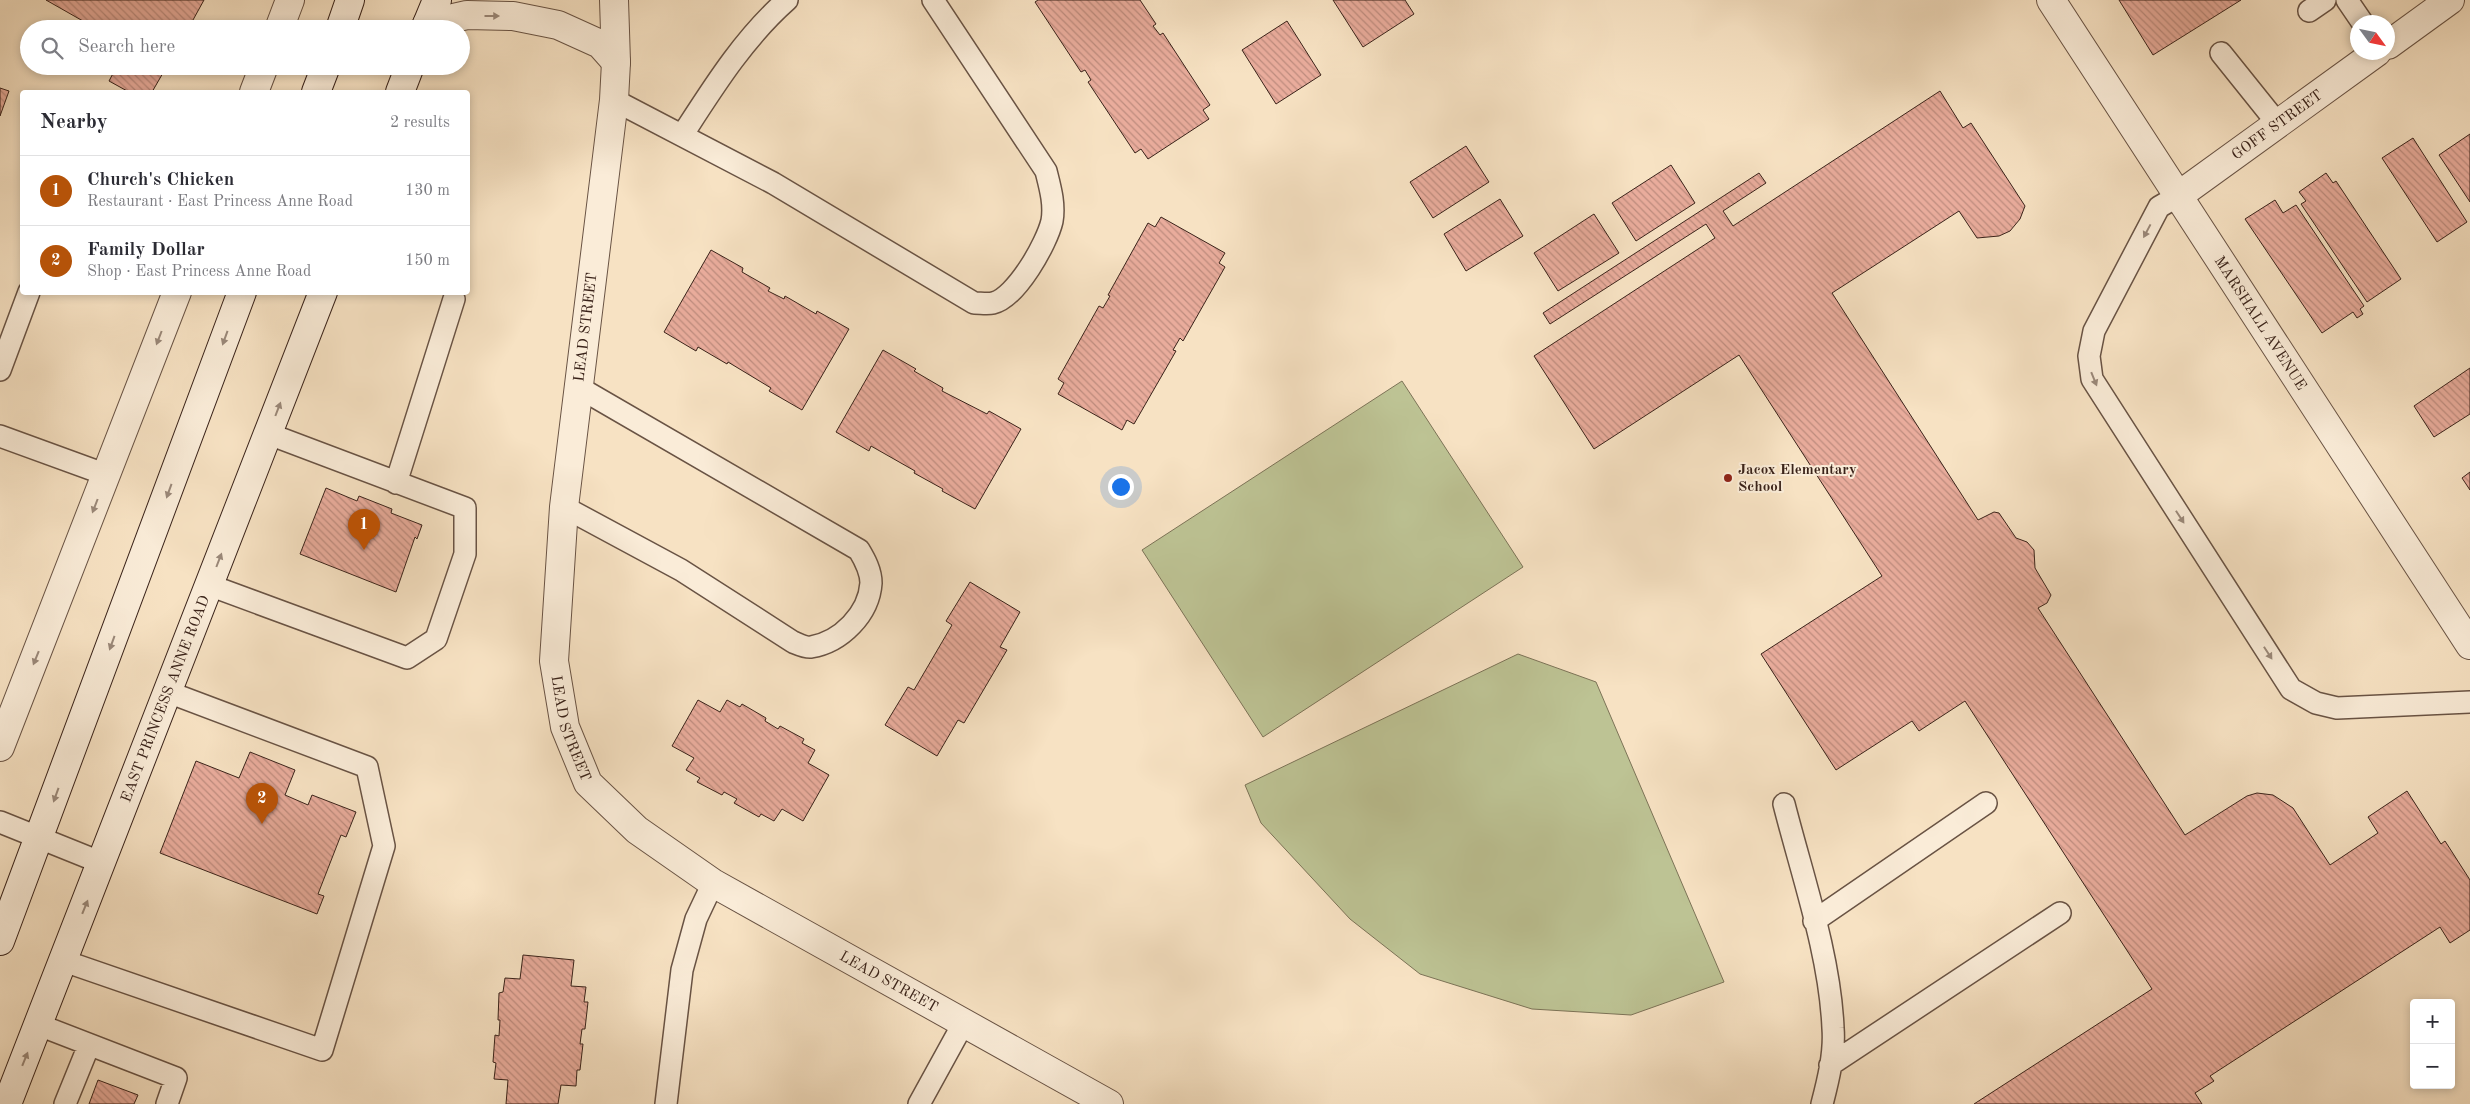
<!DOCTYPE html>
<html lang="en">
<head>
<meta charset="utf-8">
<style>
  body { margin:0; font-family:"Old Standard TT",serif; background:#f2f2f3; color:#2b2b33 }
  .controls { position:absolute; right:15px; bottom:15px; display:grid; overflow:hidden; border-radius:5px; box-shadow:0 2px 8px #0003 }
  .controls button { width:45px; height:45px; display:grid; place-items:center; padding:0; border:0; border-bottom:1px solid #e1e1e2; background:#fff; color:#2b2b33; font:25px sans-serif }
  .compass { position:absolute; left:2350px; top:15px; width:45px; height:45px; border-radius:50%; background:#fff; box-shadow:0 2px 8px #0003; rotate:123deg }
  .you { position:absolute; left:1120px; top:486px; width:18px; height:18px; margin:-12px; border:4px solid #fff; border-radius:50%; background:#1a73e8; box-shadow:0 0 0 8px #1a73e833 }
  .badge { display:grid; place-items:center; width:32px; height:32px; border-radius:50%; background:#b45309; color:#fff; font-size:16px; font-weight:700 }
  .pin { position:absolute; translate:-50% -41px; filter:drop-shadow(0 1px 2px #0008) }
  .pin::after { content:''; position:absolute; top:26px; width:18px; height:15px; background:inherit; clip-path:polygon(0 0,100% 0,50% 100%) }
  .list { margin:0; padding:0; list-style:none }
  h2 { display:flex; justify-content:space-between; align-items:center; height:65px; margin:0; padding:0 20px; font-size:21px }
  h2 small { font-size:16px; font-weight:400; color:#7c7c81 }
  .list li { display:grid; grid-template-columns:32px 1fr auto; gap:15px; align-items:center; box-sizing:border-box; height:70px; padding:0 20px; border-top:1px solid #e1e1e2 }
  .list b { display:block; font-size:19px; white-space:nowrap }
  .list p { margin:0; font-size:16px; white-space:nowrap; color:#7c7c81 }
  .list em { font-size:16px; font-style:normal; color:#7c7c81 }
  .icon { flex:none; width:28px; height:28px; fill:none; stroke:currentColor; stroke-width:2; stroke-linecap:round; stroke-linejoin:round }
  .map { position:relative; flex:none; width:2470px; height:1104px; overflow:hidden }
  .search { position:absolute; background:#fff; box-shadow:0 2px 8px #0003; left:20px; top:20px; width:450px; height:55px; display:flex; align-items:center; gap:12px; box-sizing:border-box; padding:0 18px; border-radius:28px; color:#7c7c81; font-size:19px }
  .panel { position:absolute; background:#fff; box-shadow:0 2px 8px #0003; left:20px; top:90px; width:450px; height:205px; border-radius:5px }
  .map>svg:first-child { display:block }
  .green { fill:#bdc394; stroke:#7c7357 }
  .building { fill:url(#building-back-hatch); stroke:#3a231a }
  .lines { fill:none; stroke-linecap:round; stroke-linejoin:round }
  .lane-casing { stroke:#695344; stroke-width:24 }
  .street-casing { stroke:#695344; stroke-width:30 }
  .secondary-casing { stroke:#3a231a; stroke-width:30 }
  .lane { stroke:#faecd8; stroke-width:21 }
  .street { stroke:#faecd8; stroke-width:28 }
  .secondary { stroke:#faecd8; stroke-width:28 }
  .oneway { fill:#9a8879 }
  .poi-dot { fill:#8f2418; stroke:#faecd8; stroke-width:2 }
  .labels { text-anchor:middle; stroke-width:4; stroke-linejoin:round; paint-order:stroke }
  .street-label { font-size:15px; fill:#3a231a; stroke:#faecd8 }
  .poi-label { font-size:15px; font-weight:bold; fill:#3a231a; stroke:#faecd8; text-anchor:start }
</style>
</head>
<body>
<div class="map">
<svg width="2470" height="1104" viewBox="0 0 2470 1104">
  <defs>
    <pattern id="building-back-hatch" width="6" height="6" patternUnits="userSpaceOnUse" patternTransform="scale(1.25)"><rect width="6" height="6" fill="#e9ac9c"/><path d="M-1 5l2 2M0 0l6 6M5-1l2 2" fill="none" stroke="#be8c7e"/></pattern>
  </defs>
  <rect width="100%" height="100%" fill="#f7e2c3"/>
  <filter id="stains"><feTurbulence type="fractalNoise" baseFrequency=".004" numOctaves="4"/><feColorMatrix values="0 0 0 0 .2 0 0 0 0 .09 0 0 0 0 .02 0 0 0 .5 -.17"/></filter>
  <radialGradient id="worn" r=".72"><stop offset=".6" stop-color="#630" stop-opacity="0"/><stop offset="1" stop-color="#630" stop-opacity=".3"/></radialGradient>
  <!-- green -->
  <path class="green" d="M1402,381L1523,567L1263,737L1142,550Z
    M1518,654L1596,682L1724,982L1631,1015L1532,1009L1420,974L1350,919L1261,823L1245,785Z"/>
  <!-- building -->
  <path class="building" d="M46,0H204L188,29H97Z
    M1038,0H1140L1156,24L1153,26L1160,35L1163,33L1210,105L1203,110L1209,119L1148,159L1141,149L1135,153L1088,82L1091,80L1085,70L1081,72L1035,2Z
    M1333,0H1405L1414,14L1363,47Z
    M2119,0H2241L2153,55Z
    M1287,21L1321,75L1276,104L1242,50Z
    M117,66H167L152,92H129L109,81Z
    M0,88L9,91L0,116Z
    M1940,91L1963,128L1971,123L2025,206L2020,219L2010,231L1999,236L1977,238L1959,211L1832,293L1978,520L1994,512L1999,513L2016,538L2027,542L2034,550L2035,568L2051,595L2047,603L2038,608L2185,835L2247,796L2257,793L2273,795L2293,808L2330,865L2378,833L2368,817L2407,791L2441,844L2445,841L2470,880V930L2450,943L2440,927L2210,1076L2214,1081L2195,1093L2202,1104H1974L2152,989L1965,701L1919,731L1912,721L1836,770L1761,654L1882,576L1739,355L1594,449L1534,356L1715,238L1706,224L1550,324L1543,313L1759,173L1766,183L1723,211L1733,226Z
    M2470,134V202L2439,155Z
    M2413,138L2467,222L2437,242L2382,158Z
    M1466,146L1489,182L1433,218L1410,182Z
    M1671,165L1695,203L1636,241L1612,203Z
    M2326,173L2333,183L2336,181L2401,279L2367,302L2301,204L2306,201L2299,192Z
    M1500,199L1523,236L1466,271L1444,234Z
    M2275,200L2283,213L2296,205L2364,306L2360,309L2363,314L2357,318L2353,312L2322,333L2245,219Z
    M1594,214L1619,253L1558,291L1534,253Z
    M1161,217L1225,253L1219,263L1225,267L1183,341L1180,338L1173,350L1176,351L1134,424L1127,420L1122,430L1058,394L1064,383L1058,379L1099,306L1103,308L1110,296L1108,295L1148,223L1155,227Z
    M711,250L743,268L742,272L770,288L768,291L784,299L785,296L816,314L817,311L849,329L802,410L769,391L771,388L728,362L727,364L698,347L696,351L664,332Z
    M883,350L916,369L914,371L943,388L942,391L987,414L989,411L1021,429L975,509L942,491L943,489L914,473L915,471L871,446L869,451L836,432Z
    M2470,368V414L2434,437L2414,406Z
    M2470,472V490L2462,478Z
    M326,488L357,501L359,496L392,509L391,513L422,525L417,539L415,537L396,592L300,554Z
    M970,582L1020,612L1000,647L1007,650L964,723L958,720L937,756L885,725L908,687L914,690L952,625L946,621Z
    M698,700L720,712L727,700L740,707L742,704L766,718L765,721L778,729L780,726L804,739L802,743L815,750L808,763L829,775L803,821L782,809L774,821L761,814L759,817L734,803L737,799L724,792L722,795L697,782L700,778L686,770L694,758L672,746Z
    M250,752L295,770L285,795L308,805L312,795L356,812L346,837L341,835L318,894L324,896L317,914L160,853L196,761L239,778Z
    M523,955L574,960L571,986L586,987L584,1002H588L585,1029H582L580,1044H583L580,1070H577L576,1086L561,1085L558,1104H506L508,1080L494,1079L496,1063L493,1062L495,1035L499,1036L500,1020H498L499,993L503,992L505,978L520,979Z
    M98,1080L138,1095L134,1104H89Z"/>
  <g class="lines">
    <defs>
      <path id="lane" d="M2347,0L2362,22
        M2309,11L2325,0
        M2221,53L2278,124
        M614,100L773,183L974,303C980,303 988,304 993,303C1016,298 1047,243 1052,221C1055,204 1050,187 1046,171L933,0
        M683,134C714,86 744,38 787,0
        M2178,196L2159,207L2094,331L2089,356L2092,379L2291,689L2316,703L2337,708L2470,702
        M0,370L29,292
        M0,436L107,475
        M396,483L454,299
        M564,507L681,570L793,642C798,644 806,648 811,647C841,642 869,614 871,583C871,571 865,560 859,550L578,387
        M209,585L407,658L436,639L465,554V508L269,434
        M1784,804C1802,875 1830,955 1833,1028C1835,1053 1828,1081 1822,1104
        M0,822L102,863
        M1814,921L1986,803
        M64,961L322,1050L384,846L367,767L168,692
        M39,1025L176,1078L167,1104
        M1830,1065L2060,913
        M65,1104L89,1045
        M666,1104L682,970L696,919L713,883
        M919,1104L963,1024"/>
      <g id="street">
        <path id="s1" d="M614,0L616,62L614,100L564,507L554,661L565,727L588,783L637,830L713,883L1109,1104"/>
        <path id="s2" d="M2051,0L2470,645"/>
        <path d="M427,24L467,15L513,16L558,25L600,44L616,62"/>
        <path d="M279,29L290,0"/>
        <path d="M2388,45L2450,0"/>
        <path d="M254,92L264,66"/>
        <path id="s3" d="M2178,196L2377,52"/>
        <path d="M0,747L177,292"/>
      </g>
      <g id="secondary">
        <path d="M340,29L350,0"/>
        <path d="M425,29L437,0"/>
        <path d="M316,92L326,66"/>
        <path d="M400,92L410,66"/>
        <path d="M0,941L242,292"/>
        <path id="s4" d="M7,1104L323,292"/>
      </g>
    </defs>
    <!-- lane casing -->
    <use href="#lane" class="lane-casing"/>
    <!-- street casing -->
    <use href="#street" class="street-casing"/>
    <!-- secondary casing -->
    <use href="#secondary" class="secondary-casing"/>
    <!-- lane -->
    <use href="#lane" class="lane"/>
    <!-- street -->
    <use href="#street" class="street"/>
    <!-- secondary -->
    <use href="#secondary" class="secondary"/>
  </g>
  <!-- one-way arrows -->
  <defs><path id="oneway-solid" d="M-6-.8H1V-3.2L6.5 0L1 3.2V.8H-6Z" transform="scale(1.25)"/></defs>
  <g class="oneway">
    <use href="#oneway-solid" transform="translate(492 16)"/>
    <use href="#oneway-solid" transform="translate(2147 231) rotate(118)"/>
    <use href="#oneway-solid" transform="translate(159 338) rotate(111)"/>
    <use href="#oneway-solid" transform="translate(225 338) rotate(110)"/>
    <use href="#oneway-solid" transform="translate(2094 379) rotate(68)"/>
    <use href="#oneway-solid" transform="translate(278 409) rotate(-69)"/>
    <use href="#oneway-solid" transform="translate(169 491) rotate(110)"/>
    <use href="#oneway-solid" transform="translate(95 506) rotate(111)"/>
    <use href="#oneway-solid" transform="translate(2180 517) rotate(57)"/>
    <use href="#oneway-solid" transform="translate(219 560) rotate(-69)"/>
    <use href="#oneway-solid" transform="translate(112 643) rotate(110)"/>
    <use href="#oneway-solid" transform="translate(2268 653) rotate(57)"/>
    <use href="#oneway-solid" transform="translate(36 658) rotate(112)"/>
    <use href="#oneway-solid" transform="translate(56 795) rotate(110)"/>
    <use href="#oneway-solid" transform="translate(85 907) rotate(-68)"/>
    <use href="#oneway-solid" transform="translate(25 1059) rotate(-68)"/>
  </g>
  <!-- markers -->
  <circle class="poi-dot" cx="1728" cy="478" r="5"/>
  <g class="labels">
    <!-- street labels -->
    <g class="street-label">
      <text dy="5" stroke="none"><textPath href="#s3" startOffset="122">GOFF STREET</textPath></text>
      <text dy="5" stroke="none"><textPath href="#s2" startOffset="385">MARSHALL AVENUE</textPath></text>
      <text transform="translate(585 327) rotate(-83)" y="5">LEAD STREET</text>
      <text dy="5" stroke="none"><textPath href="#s4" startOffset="435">EAST PRINCESS ANNE ROAD</textPath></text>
      <text dy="5" stroke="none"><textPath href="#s1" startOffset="734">LEAD STREET</textPath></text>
      <text dy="5" stroke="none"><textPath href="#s1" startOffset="1154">LEAD STREET</textPath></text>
    </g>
    <!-- poi labels -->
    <g class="poi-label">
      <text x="1738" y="474">Jacox Elementary<tspan x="1738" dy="17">School</tspan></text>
    </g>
  </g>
  <rect width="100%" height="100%" filter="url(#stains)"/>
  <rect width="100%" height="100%" fill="url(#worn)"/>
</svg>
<div class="controls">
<button>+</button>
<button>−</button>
</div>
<svg class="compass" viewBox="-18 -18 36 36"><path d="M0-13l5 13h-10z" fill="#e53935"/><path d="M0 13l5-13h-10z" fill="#7c7c81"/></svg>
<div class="you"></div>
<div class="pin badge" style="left:364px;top:550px">1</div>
<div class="pin badge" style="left:262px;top:824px">2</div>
<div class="search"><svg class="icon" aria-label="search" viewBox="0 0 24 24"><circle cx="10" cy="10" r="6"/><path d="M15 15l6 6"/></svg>Search here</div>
<section class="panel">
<h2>Nearby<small>2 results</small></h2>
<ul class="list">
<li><span class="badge">1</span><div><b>Church's Chicken</b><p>Restaurant · East Princess Anne Road</p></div><em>130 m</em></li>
<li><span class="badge">2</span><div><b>Family Dollar</b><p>Shop · East Princess Anne Road</p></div><em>150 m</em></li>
</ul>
</section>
</div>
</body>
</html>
